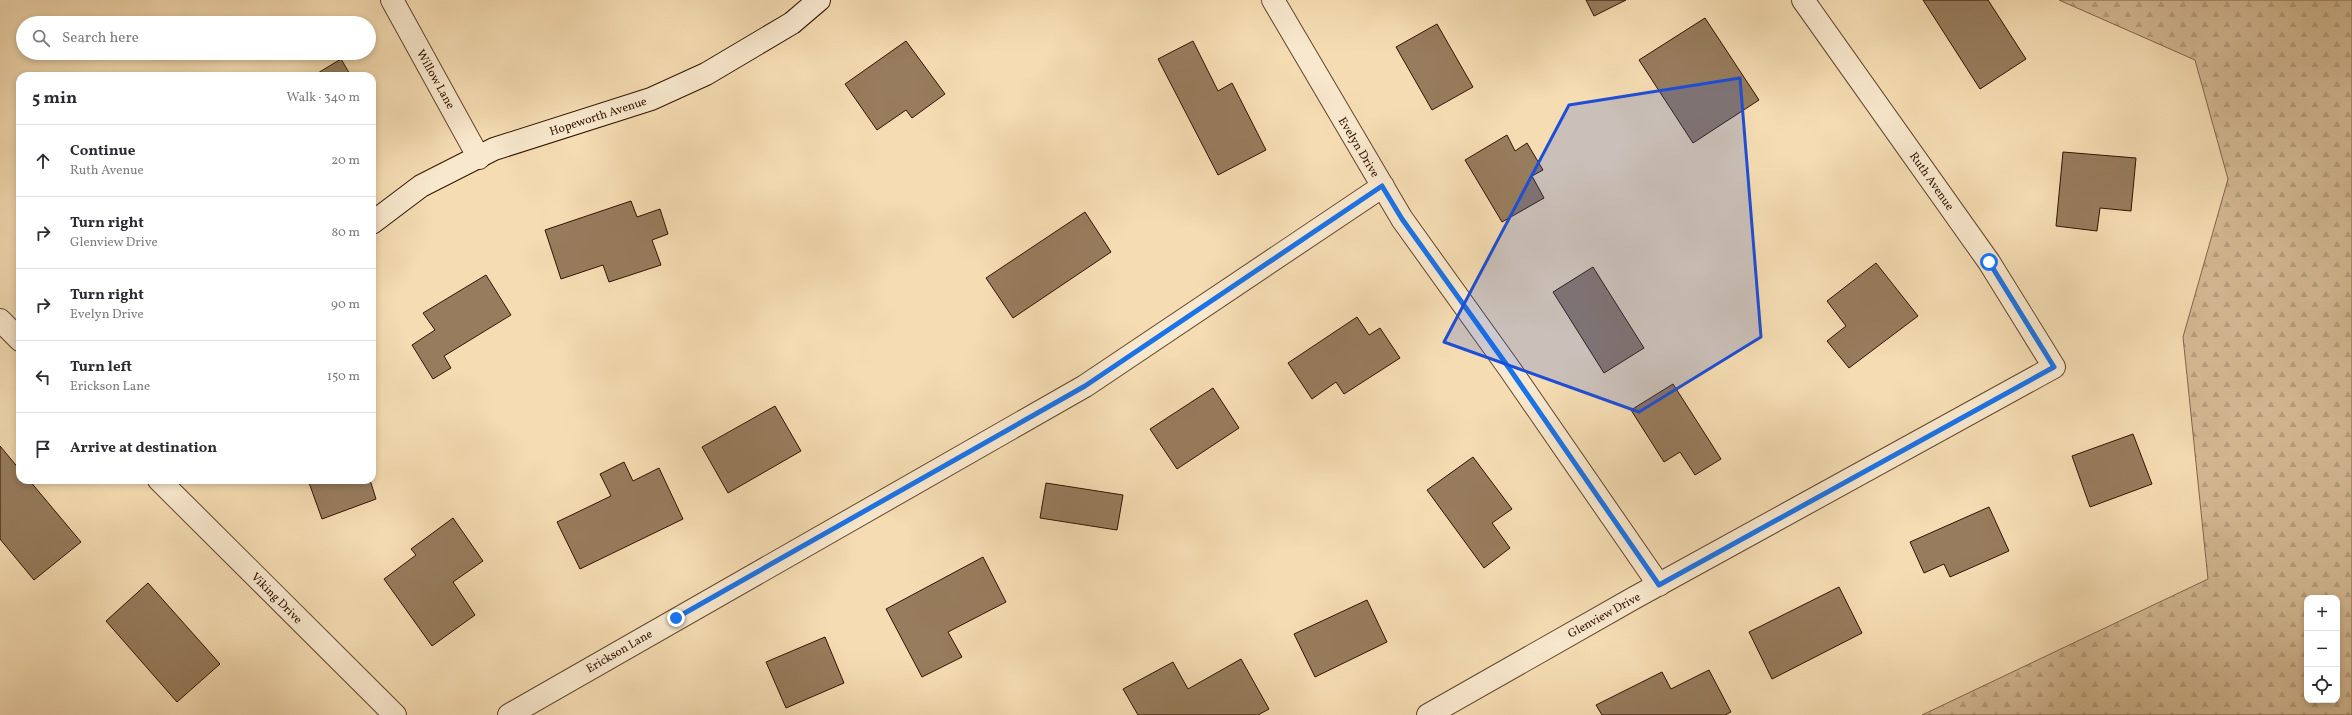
<!DOCTYPE html>
<html lang="en">
<head>
<meta charset="utf-8">
<style>
  body { margin:0; font-family:Vollkorn,serif; background:#f2f2f3; color:#2b2b33 }
  .controls { position:absolute; right:12px; bottom:12px; display:grid; overflow:hidden; border-radius:8px; box-shadow:0 2px 6px #0003 }
  .controls button { width:36px; height:36px; display:grid; place-items:center; padding:0; border:0; border-bottom:1px solid #e1e1e2; background:#fff; color:#2b2b33; font:20px sans-serif }
  .stop { position:absolute; width:12px; height:12px; margin:-9px; border:3px solid #1a73e8; border-radius:50%; background:#fff }
  .stop.end { background:#1a73e8; border-color:#fff; box-shadow:0 1px 4px #0008 }
  .list { margin:0; padding:0; list-style:none }
  h2 { display:flex; justify-content:space-between; align-items:center; height:52px; margin:0; padding:0 16px; font-size:17px }
  h2 small { font-size:13px; font-weight:400; color:#7c7c81 }
  .list li { display:grid; grid-template-columns:26px 1fr auto; gap:12px; align-items:center; box-sizing:border-box; height:72px; padding:0 16px; border-top:1px solid #e1e1e2 }
  .list b { display:block; font-size:15px; white-space:nowrap }
  .list p { margin:0; font-size:13px; white-space:nowrap; color:#7c7c81 }
  .list em { font-size:13px; font-style:normal; color:#7c7c81 }
  .icon { flex:none; width:22px; height:22px; fill:none; stroke:currentColor; stroke-width:2; stroke-linecap:round; stroke-linejoin:round }
  .map { position:relative; flex:none; width:2352px; height:715px; overflow:hidden }
  .search { position:absolute; background:#fff; box-shadow:0 2px 6px #0003; left:16px; top:16px; width:360px; height:44px; display:flex; align-items:center; gap:10px; box-sizing:border-box; padding:0 14px; border-radius:22px; color:#7c7c81; font-size:15px }
  .panel { position:absolute; background:#fff; box-shadow:0 2px 6px #0003; left:16px; top:72px; width:360px; height:412px; border-radius:12px }
  .map>svg:first-child { display:block }
  .forest { fill:url(#forest-firs); stroke:#82664a; fill-rule:evenodd }
  .building { fill:#977c5d; stroke:#311301 }
  .lines { fill:none; stroke-linecap:round; stroke-linejoin:round }
  .street-casing { stroke:#62452d; stroke-width:24 }
  .secondary-casing { stroke:#311301; stroke-width:24 }
  .street { stroke:#f8e8cd; stroke-width:22 }
  .secondary { stroke:#f8e8cd; stroke-width:22 }
  .route { stroke:#1a73e8; stroke-width:5 }
  .marked { fill:#1d4ed8; fill-opacity:0.2; stroke:#1d4ed8; stroke-width:3; stroke-linejoin:round }
  .labels { text-anchor:middle; stroke-width:4; stroke-linejoin:round; paint-order:stroke }
  .street-label { font-size:12px; fill:#311301; stroke:#f8e8cd }
</style>
</head>
<body>
<div class="map">
<svg width="2352" height="715" viewBox="0 0 2352 715">
  <defs>
    <pattern id="forest-firs" width="22" height="20" patternUnits="userSpaceOnUse"><rect width="22" height="20" fill="#d4ba94"/><path d="M5 1l3.5 6h-7zM16 11l3.5 6h-7z" fill="#b69f7e"/></pattern>
  </defs>
  <rect width="100%" height="100%" fill="#f5dcb2"/>
  <filter id="stains"><feTurbulence type="fractalNoise" baseFrequency=".005" numOctaves="4"/><feColorMatrix values="0 0 0 0 .2 0 0 0 0 .09 0 0 0 0 .02 0 0 0 .5 -.17"/></filter>
  <radialGradient id="worn" r=".72"><stop offset=".6" stop-color="#630" stop-opacity="0"/><stop offset="1" stop-color="#630" stop-opacity=".3"/></radialGradient>
  <!-- forest -->
  <path class="forest" d="M2059,0H2352V715H1922L2208,579L2183,337L2228,179L2195,60ZM2307,598H2337V700H2307Z"/>
  <!-- building -->
  <path class="building" d="M1586,0H1626L1594,16Z
    M1923,0H1988L2026,59L1980,89Z
    M1705,18L1759,100L1693,143L1639,60Z
    M1437,24L1473,87L1432,110L1396,47Z
    M906,41L945,94L912,118L906,110L877,130L845,84Z
    M1193,41L1218,91L1232,83L1266,150L1218,175L1158,59Z
    M341,59L351,76H313Z
    M1507,135L1515,151L1527,143L1543,170L1532,176L1544,198L1502,222L1465,160Z
    M2063,152L2136,158L2131,211L2100,208L2097,231L2056,226Z
    M631,201L637,217L660,209L668,234L652,240L661,265L609,282L603,265L561,279L545,230Z
    M1085,212L1111,252L1013,318L986,278Z
    M1876,263L1918,316L1849,368L1827,341L1846,326L1827,301Z
    M1593,267L1644,348L1604,373L1553,292Z
    M486,275L511,315L444,356L451,368L433,379L412,345L435,330L423,313Z
    M1357,317L1369,335L1380,328L1400,358L1344,394L1336,382L1312,399L1288,363Z
    M1673,384L1721,459L1695,475L1680,452L1664,462L1631,410Z
    M1213,388L1239,428L1177,469L1150,429Z
    M775,406L801,451L728,493L702,447Z
    M2133,434L2152,484L2090,507L2072,456Z
    M0,446L20,470V480H29L81,542L34,580L0,539Z
    M1473,457L1512,509L1492,523L1510,548L1484,568L1427,490Z
    M624,462L633,481L659,468L683,519L580,569L557,522L611,496L600,474Z
    M308,480H370L376,499L322,519Z
    M1046,483L1123,495L1117,530L1040,518Z
    M1989,507L2009,551L1950,577L1944,564L1924,573L1910,542Z
    M453,518L483,561L453,582L475,615L432,646L384,579L416,555L411,549Z
    M983,557L1006,602L948,632L962,657L922,677L886,609Z
    M148,583L220,664L177,702L106,621Z
    M1839,587L1862,633L1772,679L1749,632Z
    M1367,600L1387,642L1315,677L1294,634Z
    M825,637L844,683L786,708L766,662Z
    M1241,659L1269,709L1258,715H1138L1123,689L1173,662L1188,689Z
    M1709,670L1731,712L1725,715H1602L1596,705L1662,672L1671,689Z"/>
  <g class="lines">
    <defs>
      <path id="street" d="M392,0L479,158
        M1273,0L1402,219L1509,368L1659,585
        M0,320L20,340
        M159,480L395,715
        M509,715L1085,386L1383,186
        M1428,715L1634,598L2054,367L1989,262L1803,0"/>
      <path id="secondary" d="M372,223L421,186L494,149L651,99L706,74L792,23L819,0"/>
    </defs>
    <!-- street casing -->
    <use href="#street" class="street-casing"/>
    <!-- secondary casing -->
    <use href="#secondary" class="secondary-casing"/>
    <!-- street -->
    <use href="#street" class="street"/>
    <!-- secondary -->
    <use href="#secondary" class="secondary"/>
  </g>
  <g class="lines">
    <!-- route -->
    <path class="route" d="M676,618L1085,386L1382,186L1402,219L1509,368L1659,585L2054,367L1989,262"/>
  </g>
  <!-- marked area -->
  <path class="marked" d="M1740,78L1761,337L1639,412L1444,342L1569,105Z"/>
  <g class="labels">
    <!-- street labels -->
    <g class="street-label">
      <text transform="translate(436 79) rotate(61)" y="4">Willow Lane</text>
      <text transform="translate(598 116) rotate(-18)" y="4">Hopeworth Avenue</text>
      <text transform="translate(1359 147) rotate(59)" y="4">Evelyn Drive</text>
      <text transform="translate(1932 181) rotate(55)" y="4">Ruth Avenue</text>
      <text transform="translate(277 598) rotate(45)" y="4">Viking Drive</text>
      <text transform="translate(1604 615) rotate(-29)" y="4">Glenview Drive</text>
      <text transform="translate(619 651) rotate(-30)" y="4">Erickson Lane</text>
    </g>
  </g>
  <rect width="100%" height="100%" filter="url(#stains)"/>
  <rect width="100%" height="100%" fill="url(#worn)"/>
</svg>
<div class="controls">
<button>+</button>
<button>−</button>
<button><svg class="icon" aria-label="locate" viewBox="0 0 24 24"><circle cx="12" cy="12" r="6"/><path d="M12 2v4M12 18v4M2 12h4M18 12h4"/></svg></button>
</div>
<div class="stop" style="left:1989px;top:262px"></div>
<div class="stop end" style="left:676px;top:618px"></div>
<div class="search"><svg class="icon" aria-label="search" viewBox="0 0 24 24"><circle cx="10" cy="10" r="6"/><path d="M15 15l6 6"/></svg>Search here</div>
<section class="panel">
<h2>5 min<small>Walk · 340 m</small></h2>
<ul class="list">
<li><svg class="icon" aria-label="ahead" viewBox="0 0 24 24"><path d="M12 20V5M6 11l6-6 6 6"/></svg><div><b>Continue</b><p>Ruth Avenue</p></div><em>20 m</em></li>
<li><svg class="icon" aria-label="right" viewBox="0 0 24 24"><path d="M7 20v-9h11M14 6l5 5-5 5"/></svg><div><b>Turn right</b><p>Glenview Drive</p></div><em>80 m</em></li>
<li><svg class="icon" aria-label="right" viewBox="0 0 24 24"><path d="M7 20v-9h11M14 6l5 5-5 5"/></svg><div><b>Turn right</b><p>Evelyn Drive</p></div><em>90 m</em></li>
<li><svg class="icon" aria-label="left" viewBox="0 0 24 24"><path d="M17 20v-9H6M10 6l-5 5 5 5"/></svg><div><b>Turn left</b><p>Erickson Lane</p></div><em>150 m</em></li>
<li><svg class="icon" aria-label="arrive" viewBox="0 0 24 24"><path d="M6 21V4h12l-3 4 3 4H6"/></svg><div><b>Arrive at destination</b></div></li>
</ul>
</section>
</div>
</body>
</html>
